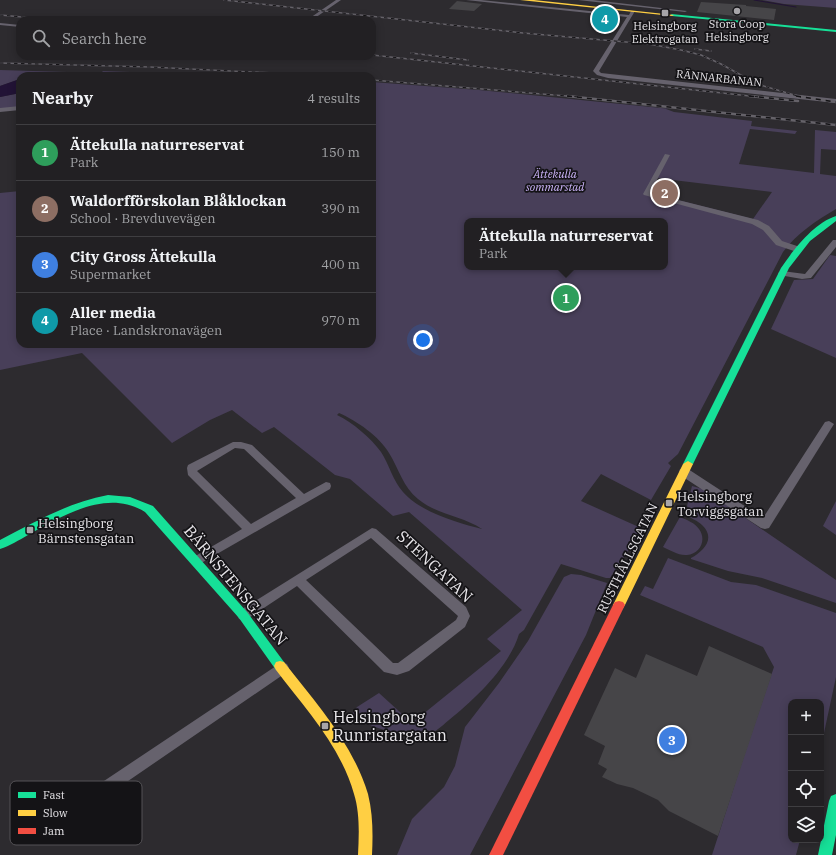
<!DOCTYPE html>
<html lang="en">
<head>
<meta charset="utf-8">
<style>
  body { margin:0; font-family:"IBM Plex Serif",serif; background:#2e2d30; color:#f1f3f6 }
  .controls { position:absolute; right:12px; bottom:12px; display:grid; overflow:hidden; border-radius:8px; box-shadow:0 2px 10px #0003 }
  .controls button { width:36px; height:36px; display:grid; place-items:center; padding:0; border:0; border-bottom:1px solid #3f3e41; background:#222023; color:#f1f3f6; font:20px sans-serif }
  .you { position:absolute; left:423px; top:340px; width:14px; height:14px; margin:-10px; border:3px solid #fff; border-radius:50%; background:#1a73e8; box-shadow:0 0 0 6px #1a73e833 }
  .badge { display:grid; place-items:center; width:26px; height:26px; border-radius:50%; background:#d93025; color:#fff; font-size:13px; font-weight:700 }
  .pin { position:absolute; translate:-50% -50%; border:2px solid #fff; box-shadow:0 1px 4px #0006 }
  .popup { position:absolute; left:464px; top:218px; width:204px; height:52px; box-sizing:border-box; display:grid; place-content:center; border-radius:8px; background:#222023; filter:drop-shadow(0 1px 3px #0005); font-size:13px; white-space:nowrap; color:#a2a3a6 }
  .popup b { font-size:15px; color:#f1f3f6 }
  .popup::after { content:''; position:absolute; left:50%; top:100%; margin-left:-8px; border:8px solid transparent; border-top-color:#222023 }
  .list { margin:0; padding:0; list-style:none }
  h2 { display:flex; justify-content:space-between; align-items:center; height:52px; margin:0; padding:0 16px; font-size:17px }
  h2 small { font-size:13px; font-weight:400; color:#a2a3a6 }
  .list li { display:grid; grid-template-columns:26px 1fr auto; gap:12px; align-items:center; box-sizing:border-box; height:56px; padding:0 16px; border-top:1px solid #3f3e41 }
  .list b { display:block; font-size:15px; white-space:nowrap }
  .list p { margin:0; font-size:13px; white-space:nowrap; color:#a2a3a6 }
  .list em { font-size:13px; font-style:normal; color:#a2a3a6 }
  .icon { flex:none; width:22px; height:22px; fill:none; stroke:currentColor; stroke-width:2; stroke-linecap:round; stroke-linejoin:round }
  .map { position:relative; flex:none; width:836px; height:855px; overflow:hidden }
  .search { position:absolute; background:#222023; box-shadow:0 2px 10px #0003; left:16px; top:16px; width:360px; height:44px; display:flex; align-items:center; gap:10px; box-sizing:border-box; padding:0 14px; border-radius:12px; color:#a2a3a6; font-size:15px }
  .panel { position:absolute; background:#222023; box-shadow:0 2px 10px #0003; left:16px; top:72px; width:360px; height:276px; border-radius:12px }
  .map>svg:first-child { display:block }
  .green { fill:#483f59; fill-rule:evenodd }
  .water { fill:#221336 }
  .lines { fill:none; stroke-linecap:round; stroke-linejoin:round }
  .stream { stroke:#221336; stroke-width:1 }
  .building { fill:#464548 }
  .street { fill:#66626d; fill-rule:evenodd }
  .fast { fill:#16e098; fill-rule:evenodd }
  .slow { fill:#ffcf43; fill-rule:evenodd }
  .jam { fill:#f24e42; fill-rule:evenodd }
  .rail-far1-casing { stroke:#656269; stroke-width:1.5 }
  .rail-casing { stroke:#656269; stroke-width:2.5 }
  .rail-far1 { stroke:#141316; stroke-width:1; stroke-dasharray:3.5; stroke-linecap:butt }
  .rail { stroke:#141316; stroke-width:1.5; stroke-dasharray:5; stroke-linecap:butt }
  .poi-dot { fill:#a7a5a9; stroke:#141316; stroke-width:1.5 }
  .labels { text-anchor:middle; stroke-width:3.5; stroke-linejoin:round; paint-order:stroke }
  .far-poi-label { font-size:11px; fill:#e8e6ea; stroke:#141316 }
  .far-street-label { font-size:11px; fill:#e8e6ea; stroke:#141316 }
  .far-park-label { font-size:11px; font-style:italic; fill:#ceb6fc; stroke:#141316 }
  .poi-label { font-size:13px; fill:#e8e6ea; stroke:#141316; text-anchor:start }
  .street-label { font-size:13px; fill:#e8e6ea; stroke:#141316 }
  .near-street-label { font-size:16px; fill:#e8e6ea; stroke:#141316 }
  .near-poi-label { font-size:16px; fill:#e8e6ea; stroke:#141316; text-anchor:start }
  .key { fill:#141316; stroke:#545256; stroke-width:1 }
  .key-label { font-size:11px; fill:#e8e6ea }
</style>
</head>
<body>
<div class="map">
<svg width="836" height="855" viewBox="0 0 836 855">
  <rect width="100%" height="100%" fill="#2d2b2f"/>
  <!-- green -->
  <path class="green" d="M762,0H836V8L784,4Z
    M0,70L101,73L103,71L239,76H20V79L0,86Z
    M372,82L479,90L671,109H666L674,112L752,121L751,126L797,131L795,134L750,129L739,164L814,173L815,130L836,132V150L821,149L820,174L836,176V209C816,221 797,233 783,252L678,454L668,463L671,466L651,500L601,474L581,501L641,528L632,545L610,578H606L561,564L524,630L519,634C509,667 475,699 449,720C442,726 432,735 423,737C415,739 379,729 370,725C364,722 358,718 352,714L357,707L379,693L412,723L501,651L487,639L522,610L409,512L393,516L350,479L335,475L274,427L262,433L232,410L210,420L172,443L82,353L0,370V193L20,191V344H372ZM658,178L673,180L772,192L753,219L650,193ZM467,221H665V267H467ZM339,413C357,421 379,436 389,453C399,469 403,487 418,499C437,515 463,516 482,529C458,523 420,512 403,492C393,481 389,464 381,452C371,438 352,422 337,415Z
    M20,93V108L0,109V97Z
    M830,255L836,256V358L771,329L794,280L813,279Z
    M692,486L703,489L836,580V603L762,578L728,571L691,559V558C704,551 716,538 702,525C698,521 691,518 685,515L689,509L687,506Z
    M836,501V535L823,526Z
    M680,517C687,520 695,523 699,529C707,540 700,554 687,555C679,556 670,550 663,547Z
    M668,558L731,582L756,585L836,613V677L821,747V702H791V840H800L796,855H712L744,756L774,667L763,647L640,595L645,586L653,589Z
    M571,574L581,575L607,583L586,635L470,855H397L412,819L444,787L455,766L465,727L499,683L528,641L564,577Z"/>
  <!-- water -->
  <path class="water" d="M20,79V93L0,97V86Z"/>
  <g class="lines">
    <!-- stream -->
    <path class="stream" d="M754,0L796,7"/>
  </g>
  <!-- building -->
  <path class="building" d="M457,1L482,4L474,11L449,9Z
    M701,2L746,5V6L776,9L774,20L697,12Z
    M709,646L772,674L718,836L669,811L658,800L633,788L617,784L602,777L607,769L598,764L605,746L584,735L615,668L636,678L646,654L697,676Z"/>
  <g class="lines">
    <!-- street -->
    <path class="street" d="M336,0H341L312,20H307Z
      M466,0H481L629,15L631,11H635L599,71L601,73L836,99V103L608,78L597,75L593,71L627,17Z
      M578,0H593L687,11L685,12Z
      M0,23L20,25V27L0,25Z
      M33,56H40L37,58Z
      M20,106V110L0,112V108Z
      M665,154L670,155L650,193L758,220L769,226L782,241L800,247V251H794L776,245L763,230L752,224L644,195L643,194Z
      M833,240H836V247L811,278L802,279L779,275L778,273L782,271L805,274Z
      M829,421L834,424L769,528L765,529L761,528L680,475L679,472L680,469H688L763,518L825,422Z
      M233,442H241L252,445L304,494L326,482L330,483L331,486L330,489L196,566L192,564L190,561L192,558L242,529L188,475L187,468L188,465ZM235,448L244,449L296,498L251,524L197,471Z
      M372,528L376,529L466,607L470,616L465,627L409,671L397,675L384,672L297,586L247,619L243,620L239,619L237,615L239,611ZM371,538L458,616L456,620L398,663H393L306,580Z
      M282,662L287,664L289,668L287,672L96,803L91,805L86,803L84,798L86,793Z"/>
    <!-- fast -->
    <path class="fast" d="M671,14L836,30V32L672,16Z
      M836,216V221L810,241L789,268L693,464L691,466H685L683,464L781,268C794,249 814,223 836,216Z
      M108,495L130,497L153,506L247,612L284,662L286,666L284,670L280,671L276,670L239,618L145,512C107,488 62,516 28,535C19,540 10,546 0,549V540C35,522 69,502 108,495Z
      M836,794V835L832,855H818L829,801L831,796Z"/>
    <!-- slow -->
    <path class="slow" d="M520,0H534L674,15L672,16Z
      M688,461L693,464L625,605L623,608L619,609L615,608L613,605L683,464Z
      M280,661L284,662C316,703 353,744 368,794C373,814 373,835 372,855H358C359,835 360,813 354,794C341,747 305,708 276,670L274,666L276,662Z"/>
    <!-- jam -->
    <path class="jam" d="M619,601L623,602L625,605L503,855H489L613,605L615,602Z"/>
    <defs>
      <path id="rail-far1" d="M224,0L523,33L649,44L681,50L701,55L721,64L757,84L801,97
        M0,15L56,20
        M695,49L711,51
        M411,53L468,60
        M372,55L759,97
        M0,63L150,67L335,76
        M372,80L579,97"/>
      <path id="rail" d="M567,96L836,125
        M749,96L798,101
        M796,96L836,102"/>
    </defs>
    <!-- rail-far1 casing -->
    <use href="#rail-far1" class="rail-far1-casing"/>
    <!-- rail casing -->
    <use href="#rail" class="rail-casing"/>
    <!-- rail-far1 -->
    <use href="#rail-far1" class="rail-far1"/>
    <!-- rail -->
    <use href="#rail" class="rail"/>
  </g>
  <!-- markers -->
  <g class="poi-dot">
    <circle cx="737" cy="11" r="4"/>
    <rect x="661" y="9" width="8" height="8" rx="2"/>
    <rect x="665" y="499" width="8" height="8" rx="2"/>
    <rect x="26" y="526" width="8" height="8" rx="2"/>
    <rect x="321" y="722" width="8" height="8" rx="2"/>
  </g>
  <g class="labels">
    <!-- far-poi labels -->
    <g class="far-poi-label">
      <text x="737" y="28">Stora Coop<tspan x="737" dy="13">Helsingborg</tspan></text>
      <text x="665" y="30">Helsingborg<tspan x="665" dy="13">Elektrogatan</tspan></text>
    </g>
    <!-- far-street labels -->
    <g class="far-street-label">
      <text transform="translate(719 78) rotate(6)" y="4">RÄNNARBANAN</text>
    </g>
    <!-- far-park labels -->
    <g class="far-park-label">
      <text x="555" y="178">Ättekulla<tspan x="555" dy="13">sommarstad</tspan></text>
    </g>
    <!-- poi labels -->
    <g class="poi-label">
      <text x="677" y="501">Helsingborg<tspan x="677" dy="15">Torviggsgatan</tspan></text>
      <text x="38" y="528">Helsingborg<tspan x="38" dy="15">Bärnstensgatan</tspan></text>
    </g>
    <!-- street labels -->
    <g class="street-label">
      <text transform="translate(627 558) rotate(-64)" y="5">RUSTHÅLLSGATAN</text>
    </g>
    <!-- near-street labels -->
    <g class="near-street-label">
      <text transform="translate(435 566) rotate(43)" y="6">STENGATAN</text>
      <text transform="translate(236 585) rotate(50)" y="6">BÄRNSTENSGATAN</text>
    </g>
    <!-- near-poi labels -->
    <g class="near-poi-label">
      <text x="333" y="723">Helsingborg<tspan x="333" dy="18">Runristargatan</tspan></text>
    </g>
  </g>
  <!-- legend -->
  <rect x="10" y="781" width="132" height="64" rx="6" class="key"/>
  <rect x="18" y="792" width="18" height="6" fill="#16e098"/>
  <rect x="18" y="810" width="18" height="6" fill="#ffcf43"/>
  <rect x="18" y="828" width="18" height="6" fill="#f24e42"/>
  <g class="key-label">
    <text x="43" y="799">Fast</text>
    <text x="43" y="817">Slow</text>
    <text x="43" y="835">Jam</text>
  </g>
</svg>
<div class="controls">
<button>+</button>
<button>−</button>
<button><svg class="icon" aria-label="locate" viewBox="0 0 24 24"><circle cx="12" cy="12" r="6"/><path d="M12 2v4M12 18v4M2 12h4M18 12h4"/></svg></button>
<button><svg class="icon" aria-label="layers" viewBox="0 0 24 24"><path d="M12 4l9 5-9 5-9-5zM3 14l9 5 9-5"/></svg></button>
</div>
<div class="you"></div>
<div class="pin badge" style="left:566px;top:298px;background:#2e9e5b">1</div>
<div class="popup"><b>Ättekulla naturreservat</b>Park</div>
<div class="pin badge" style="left:665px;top:193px;background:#8d6e63">2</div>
<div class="pin badge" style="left:672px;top:740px;background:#3f7fe0">3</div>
<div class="pin badge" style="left:605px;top:19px;background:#0f9aa8">4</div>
<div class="search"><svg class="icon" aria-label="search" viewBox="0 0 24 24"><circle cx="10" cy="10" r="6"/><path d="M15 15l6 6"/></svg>Search here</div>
<section class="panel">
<h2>Nearby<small>4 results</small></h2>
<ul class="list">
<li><span class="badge" style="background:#2e9e5b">1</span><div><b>Ättekulla naturreservat</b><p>Park</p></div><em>150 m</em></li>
<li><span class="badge" style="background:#8d6e63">2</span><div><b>Waldorfförskolan Blåklockan</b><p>School · Brevduvevägen</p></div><em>390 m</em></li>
<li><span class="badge" style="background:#3f7fe0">3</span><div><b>City Gross Ättekulla</b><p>Supermarket</p></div><em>400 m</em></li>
<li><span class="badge" style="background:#0f9aa8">4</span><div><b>Aller media</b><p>Place · Landskronavägen</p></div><em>970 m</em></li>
</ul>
</section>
</div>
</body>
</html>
